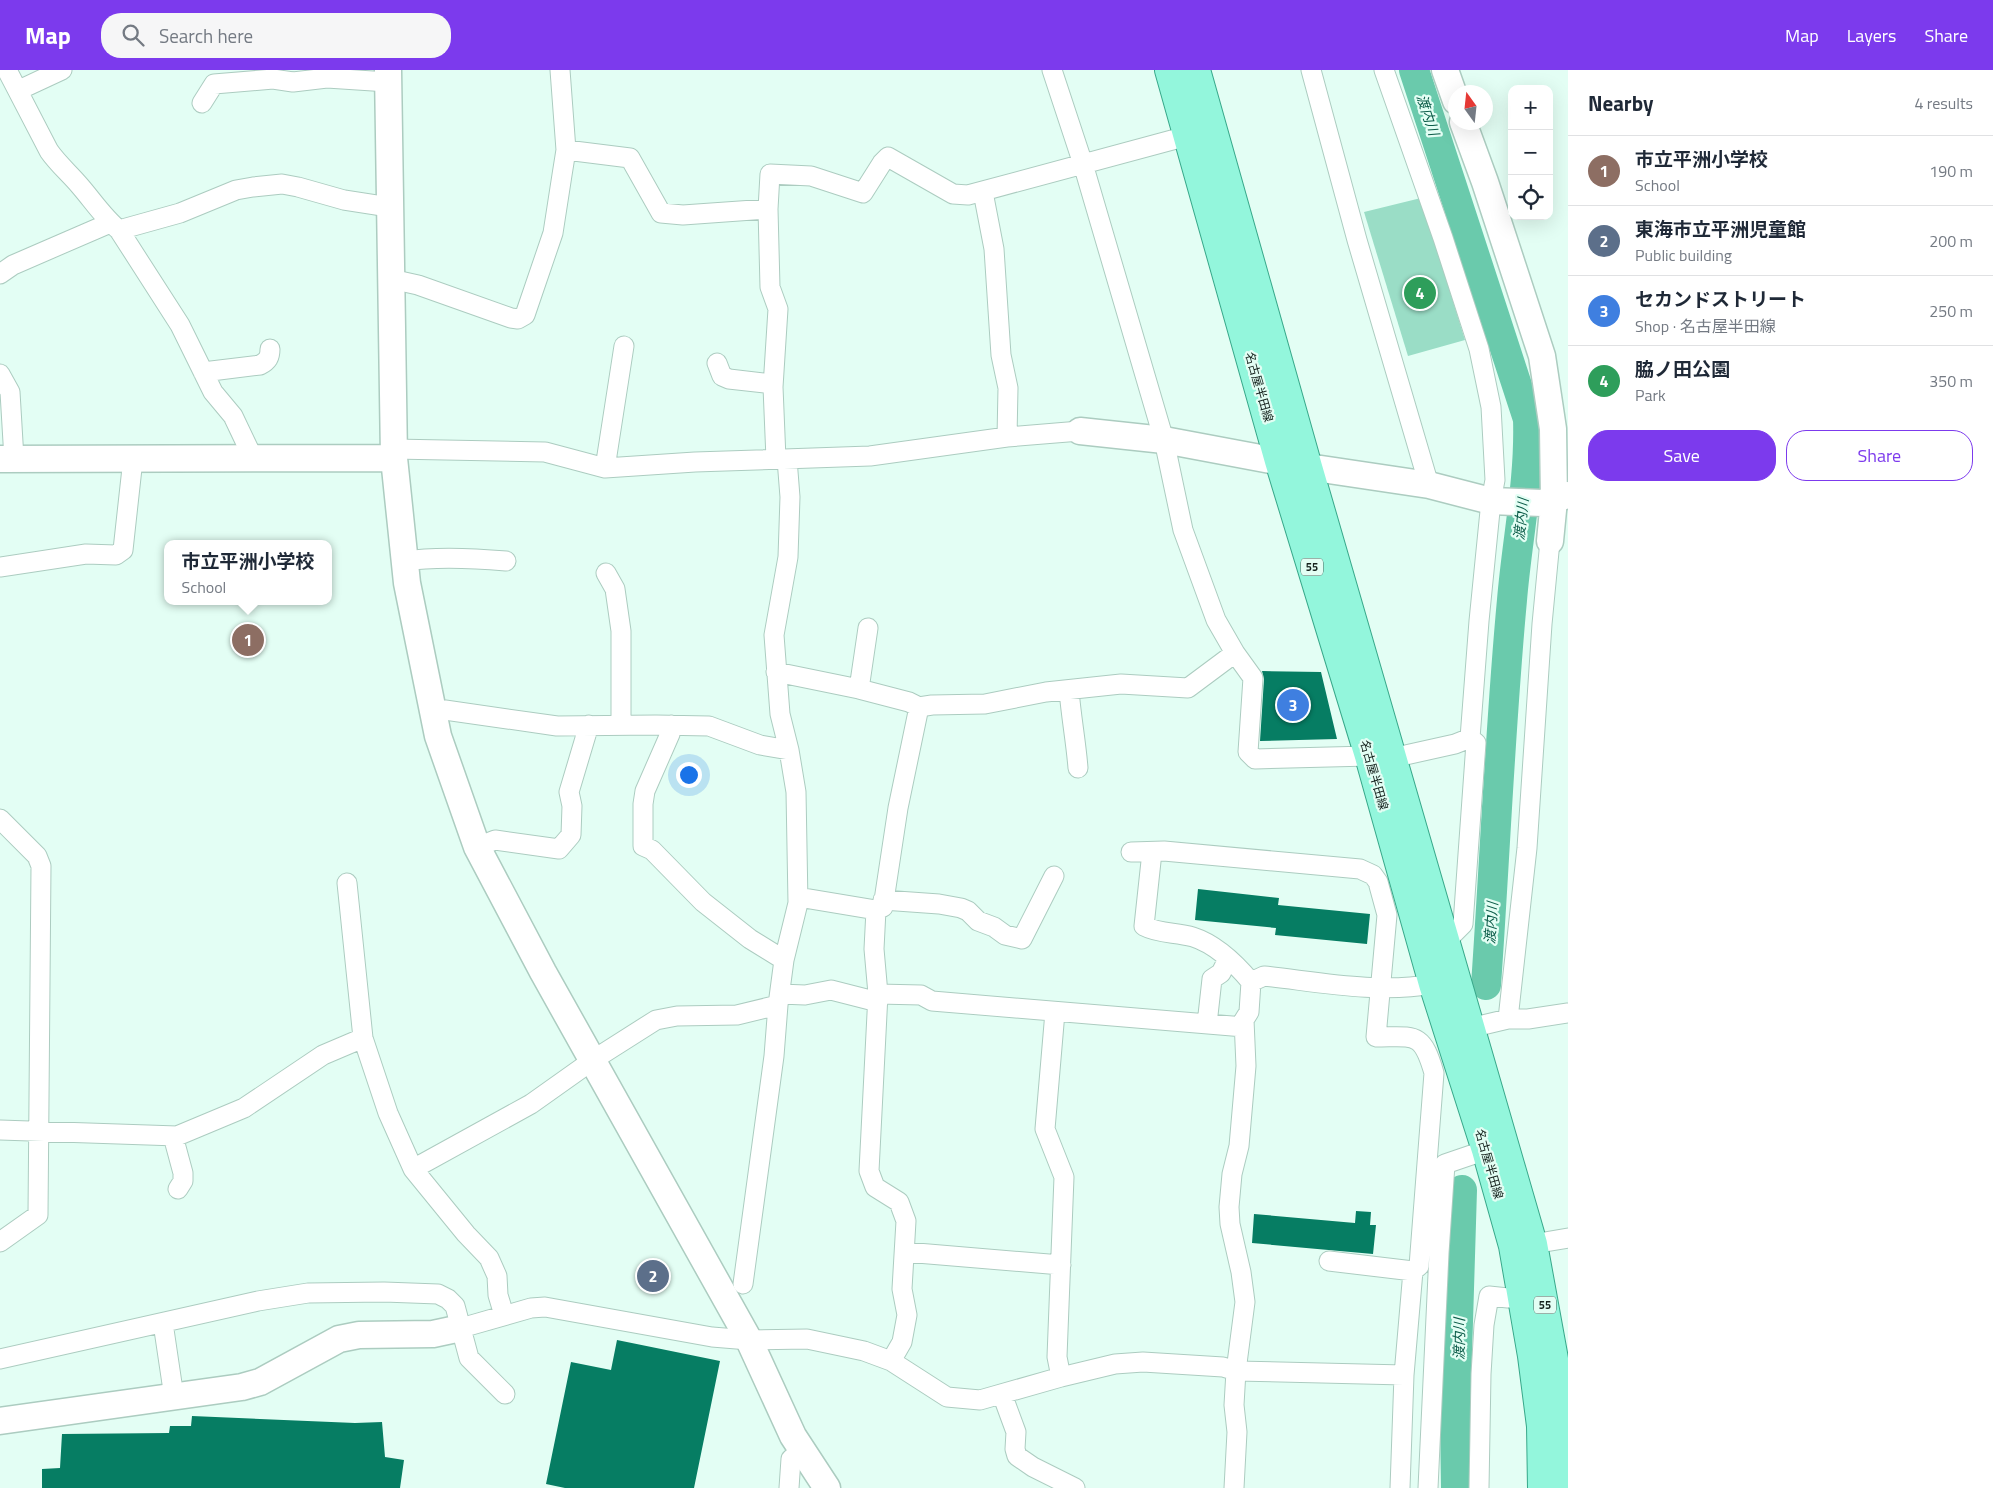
<!DOCTYPE html>
<html lang="en">
<head>
<meta charset="utf-8">
<style>
  body { margin:0; font-family:"Titillium Web","Noto Sans JP",sans-serif; background:#f6f6f7; color:#1f2937 }
  .controls { position:absolute; right:15px; top:15px; display:grid; overflow:hidden; border-radius:10px; box-shadow:0 5px 20px #0002 }
  .controls button { width:45px; height:45px; display:grid; place-items:center; padding:0; border:0; border-bottom:1px solid #e0e1e3; background:#fff; color:#1f2937; font:25px sans-serif }
  .compass { position:absolute; left:1448px; top:15px; width:45px; height:45px; border-radius:50%; background:#fff; box-shadow:0 5px 20px #0002; rotate:345deg }
  .you { position:absolute; left:688px; top:704px; width:18px; height:18px; margin:-12px; border:4px solid #fff; border-radius:50%; background:#1a73e8; box-shadow:0 0 0 8px #1a73e833 }
  .badge { display:grid; place-items:center; width:32px; height:32px; border-radius:50%; background:#7c3aed; color:#fff; font-size:16px; font-weight:700 }
  .pin { position:absolute; translate:-50% -50%; border:2px solid #fff; box-shadow:0 1px 5px #0006 }
  .popup { position:absolute; left:164px; top:470px; width:168px; height:65px; box-sizing:border-box; display:grid; place-content:center; border-radius:10px; background:#fff; filter:drop-shadow(0 1px 4px #0005); font-size:16px; white-space:nowrap; color:#747a83 }
  .popup b { font-size:19px; color:#1f2937 }
  .popup::after { content:''; position:absolute; left:50%; top:100%; margin-left:-10px; border:10px solid transparent; border-top-color:#fff }
  .list { margin:0; padding:0; list-style:none }
  h2 { display:flex; justify-content:space-between; align-items:center; height:65px; margin:0; padding:0 20px; font-size:21px }
  h2 small { font-size:16px; font-weight:400; color:#747a83 }
  .list li { display:grid; grid-template-columns:32px 1fr auto; gap:15px; align-items:center; box-sizing:border-box; height:70px; padding:0 20px; border-top:1px solid #e0e1e3 }
  .list b { display:block; font-size:19px; white-space:nowrap }
  .list p { margin:0; font-size:16px; white-space:nowrap; color:#747a83 }
  .list em { font-size:16px; font-style:normal; color:#747a83 }
  .actions { display:flex; gap:10px; padding:15px 20px }
  .actions a { flex:1; padding:11px 0; border:1px solid #7c3aed; border-radius:20px; text-align:center; font-size:18px; color:#7c3aed }
  .actions .main { background:#7c3aed; color:#fff }
  .icon { flex:none; width:28px; height:28px; fill:none; stroke:currentColor; stroke-width:2; stroke-linecap:round; stroke-linejoin:round }
  .map { position:relative; flex:none; width:1568px; height:1418px; overflow:hidden }
  header { display:flex; align-items:center; gap:30px; box-sizing:border-box; height:70px; padding:0 25px; background:#7c3aed; color:#fff }
  header strong { font-size:24px }
  nav { display:flex; gap:28px; margin-inline-start:auto; font-size:18px }
  .search { width:350px; height:45px; background:#f6f6f7; display:flex; align-items:center; gap:12px; box-sizing:border-box; padding:0 18px; border-radius:20px; color:#747a83; font-size:19px }
  main { display:flex }
  aside { flex:1; background:#fff }
  .map>svg:first-child { display:block }
  .green { fill:#9addc6 }
  .lines { fill:none; stroke-linecap:round; stroke-linejoin:round }
  .river { stroke:#6acaac; stroke-width:30 }
  .building { fill:#067d63 }
  .street-casing { stroke:#acccc0; stroke-width:21 }
  .secondary-casing { stroke:#acccc0; stroke-width:29 }
  .primary-casing { stroke:#38a88a; stroke-width:30 }
  .street { stroke:#fff; stroke-width:19 }
  .secondary { stroke:#fff; stroke-width:26 }
  .primary { stroke:#93f6dc; stroke-width:28 }
  .labels { text-anchor:middle; stroke-width:4.5; stroke-linejoin:round; paint-order:stroke }
  .shield { fill:#e3fef4; stroke:#53645e; stroke-width:1 }
  .shield-label { font-size:11px; font-weight:bold; fill:#15221d }
  .street-label { font-size:12px; fill:#15221d; stroke:#e3fef4 }
  .water-label { font-size:14px; font-style:italic; fill:#0b5c48; stroke:#e3fef4 }
</style>
</head>
<body>
<header>
<strong>Map</strong>
<div class="search"><svg class="icon" aria-label="search" viewBox="0 0 24 24"><circle cx="10" cy="10" r="6"/><path d="M15 15l6 6"/></svg>Search here</div>
<nav><a>Map</a><a>Layers</a><a>Share</a></nav>
</header>
<main>
<div class="map">
<svg width="1568" height="1418" viewBox="0 0 1568 1418">
  <rect width="100%" height="100%" fill="#e3fef4"/>
  <!-- green -->
  <path class="green" d="M1421,128L1465,270L1408,286L1364,142Z"/>
  <g class="lines">
    <!-- river -->
    <path class="river" d="M1414,0L1528,349C1530,411 1517,469 1512,530C1500,658 1495,787 1486,915
      M1456,1418L1455,1350L1462,1120"/>
  </g>
  <!-- building -->
  <path class="building" d="M1262,601L1321,602L1337,669L1260,671L1264,609Z
    M1198,819L1279,828L1278,835L1370,844L1367,874L1275,865L1276,858L1195,850Z
    M1356,1141L1371,1142L1370,1155H1376L1373,1184L1252,1173L1254,1144L1355,1153Z
    M617,1270L720,1291L694,1418H565L546,1414L571,1292L611,1300Z
    M192,1346L355,1353L382,1352L385,1387L404,1390L400,1418H42V1399L60,1398L62,1364L169,1363L170,1356H191Z"/>
  <g class="lines">
    <defs>
      <path id="street" d="M7,0L49,81C58,94 70,104 80,116C93,131 104,148 119,160L180,255L213,322L233,346L253,388
        M1052,0L1083,94L1164,370L1183,460L1216,550L1235,583L1253,608L1248,682L1255,689L1369,686
        M1311,0L1357,170L1429,415
        M1384,0L1443,168L1479,279L1491,337L1495,410L1491,431L1479,551L1470,668L1476,673L1463,854L1445,872
        M19,20L62,0
        M202,33L214,14L273,9L293,12L327,8L388,12
        M566,80L630,88L661,143L683,145L768,139
        M983,122L994,179L1001,285L1008,318L1007,367
        M119,160L180,143L236,120L253,117L282,114L298,117L344,130L389,137
        M0,204L13,195L110,153
        M391,209L418,215L511,248L518,249L525,245L553,163L562,105L566,80L560,0
        M717,293L722,306L729,309L773,314
        M203,302L260,295C268,291 270,287 270,279
        M0,304L10,322L14,389
        M393,379L545,382L605,398L695,392L870,386L1007,367L1080,361
        M776,389L773,317L778,239L770,217L768,139L770,104L811,106L863,123L882,93L888,87L953,124L968,125L1187,66
        M605,398L624,276
        M404,491C438,486 473,488 506,491
        M0,497L86,484L116,485L123,480L133,389
        M606,503L615,519L621,561V655
        M776,602L859,619L909,632L919,637L932,635L985,634L1046,622L1121,614L1188,618L1235,583
        M859,619L868,558
        M1069,620C1071,646 1076,672 1078,698
        M433,642L445,640L557,656L656,655L709,656L760,675L789,680
        M671,655L670,664L645,721L643,734V776L652,780L703,832L750,869L784,890
        M1392,688L1455,674L1470,668
        M0,749L37,786L41,796L38,1145L0,1172
        M477,777L495,770L559,779L571,765L572,736L569,722L589,655
        M1131,782L1164,781L1360,799L1373,805L1378,812L1387,845L1376,967C1415,967 1422,961 1434,1003L1419,1196L1413,1201
        M1152,782L1144,856C1159,864 1176,862 1193,867C1215,874 1236,894 1251,912
        M347,813L363,968L388,1043L413,1099L466,1164L489,1188L497,1206L498,1225L504,1245
        M798,827L876,840
        M883,830L939,834L961,838L968,841L978,851L994,857L1005,865L1022,869L1054,806
        M780,924L805,925L831,920L878,932
        M878,924L921,925L932,931L1244,957
        M1055,942L1045,1059L1064,1107L1057,1287L1061,1307
        M1508,949L1527,778L1542,554L1550,471
        M1207,954L1212,909L1221,903L1228,889
        M1470,958L1508,949H1528L1568,943
        M0,1060L177,1066L244,1038L323,985L363,968
        M173,1066L183,1103V1111L178,1119
        M413,1099L531,1034L593,990L656,950L677,946L737,945L778,935
        M1533,1174L1568,1168
        M905,1182L1061,1195
        M1329,1191L1413,1201L1404,1305L1400,1418
        M743,1214L774,986L778,935L784,890L798,833L796,722L789,680L780,644L774,565L788,487L790,427L787,389
        M163,1253L174,1327
        M461,1258L531,1238L545,1237L712,1267L749,1270L807,1269L864,1281L891,1291L947,1327L980,1330L1061,1307L1115,1294L1143,1292L1223,1297L1236,1301L1404,1305
        M0,1289L258,1231L308,1223L384,1222L438,1224L448,1229L455,1236L469,1288L505,1324
        M891,1291L902,1272L907,1245L902,1219L906,1151L899,1132L875,1117L869,1101L878,924L874,879L876,840L883,837L898,738L919,637
        M1002,1324L1016,1362L1015,1379L1017,1386L1033,1397L1075,1418
        M789,1418L791,1389L802,1380
        M1234,1418L1237,1362L1234,1335L1236,1301L1245,1232L1241,1202L1230,1154L1229,1137L1232,1104L1239,1076L1246,996L1244,950L1249,942L1251,912L1264,906C1319,912 1377,924 1433,914
        M1428,1418L1439,1183L1445,1094L1486,1080
        M1479,1418L1481,1304L1484,1255L1489,1226L1508,1228L1521,1226"/>
      <path id="secondary" d="M388,0L394,388L407,513L438,666L477,777L543,902L749,1270L793,1366L827,1418
        M1445,0L1456,31
        M1463,52L1485,112L1542,286L1553,359L1554,430L1550,471
        M1080,361L1164,370L1308,397L1429,415L1491,431L1542,433L1568,425
        M0,389L394,388
        M0,1351L242,1317L260,1312L339,1269L359,1265L433,1264L461,1258"/>
      <path id="primary" d="M1169,0L1279,391L1369,686L1433,914L1486,1080L1513,1176L1532,1286L1541,1356L1542,1418
        M1196,0L1308,397L1533,1174L1566,1355V1418"/>
    </defs>
    <!-- street casing -->
    <use href="#street" class="street-casing"/>
    <!-- secondary casing -->
    <use href="#secondary" class="secondary-casing"/>
    <!-- primary casing -->
    <use href="#primary" class="primary-casing"/>
    <!-- street -->
    <use href="#street" class="street"/>
    <!-- secondary -->
    <use href="#secondary" class="secondary"/>
    <!-- primary -->
    <use href="#primary" class="primary"/>
  </g>
  <g class="labels">
    <!-- shield labels -->
    <g class="shield">
      <rect x="1301" y="488.5" width="22" height="17" rx="4"/>
      <rect x="1534" y="1226.5" width="22" height="17" rx="4"/>
    </g>
    <g class="shield-label">
      <text x="1312" y="501">55</text>
      <text x="1545" y="1239">55</text>
    </g>
    <!-- street labels -->
    <g class="street-label">
      <text transform="translate(1259 317) rotate(74)" y="4">名古屋半田線</text>
      <text transform="translate(1374 705) rotate(74)" y="4">名古屋半田線</text>
      <text transform="translate(1489 1094) rotate(74)" y="4">名古屋半田線</text>
    </g>
    <!-- water labels -->
    <g class="water-label">
      <text transform="translate(1428 45) rotate(72)" y="5">渡内川</text>
      <text transform="translate(1521 449) rotate(-84)" y="5">渡内川</text>
      <text transform="translate(1491 853) rotate(-86)" y="5">渡内川</text>
      <text transform="translate(1459 1269) rotate(-89)" y="5">渡内川</text>
    </g>
  </g>
</svg>
<div class="controls">
<button>+</button>
<button>−</button>
<button><svg class="icon" aria-label="locate" viewBox="0 0 24 24"><circle cx="12" cy="12" r="6"/><path d="M12 2v4M12 18v4M2 12h4M18 12h4"/></svg></button>
</div>
<svg class="compass" viewBox="-18 -18 36 36"><path d="M0-13l5 13h-10z" fill="#e53935"/><path d="M0 13l5-13h-10z" fill="#747a83"/></svg>
<div class="you"></div>
<div class="pin badge" style="left:248px;top:570px;background:#8d6e63">1</div>
<div class="popup"><b>市立平洲小学校</b>School</div>
<div class="pin badge" style="left:653px;top:1206px;background:#5c6f8a">2</div>
<div class="pin badge" style="left:1293px;top:635px;background:#3f7fe0">3</div>
<div class="pin badge" style="left:1420px;top:223px;background:#2e9e5b">4</div>
</div>
<aside>
<h2>Nearby<small>4 results</small></h2>
<ul class="list">
<li><span class="badge" style="background:#8d6e63">1</span><div><b>市立平洲小学校</b><p>School</p></div><em>190 m</em></li>
<li><span class="badge" style="background:#5c6f8a">2</span><div><b>東海市立平洲児童館</b><p>Public building</p></div><em>200 m</em></li>
<li><span class="badge" style="background:#3f7fe0">3</span><div><b>セカンドストリート</b><p>Shop · 名古屋半田線</p></div><em>250 m</em></li>
<li><span class="badge" style="background:#2e9e5b">4</span><div><b>脇ノ田公園</b><p>Park</p></div><em>350 m</em></li>
</ul>
<div class="actions"><a class="main">Save</a><a>Share</a></div>
</aside>
</main>
</body>
</html>
